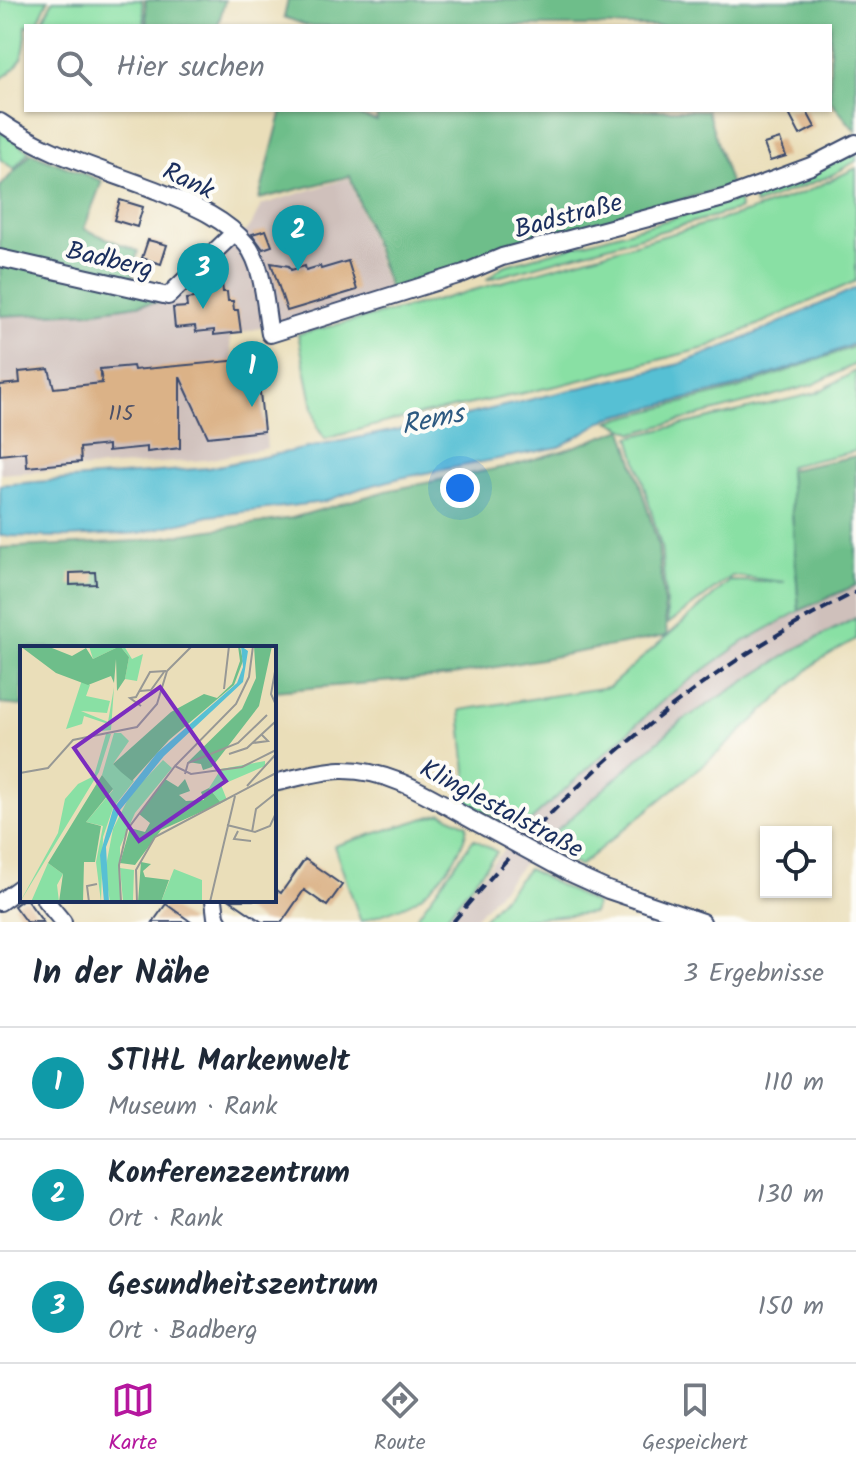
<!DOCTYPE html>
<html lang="de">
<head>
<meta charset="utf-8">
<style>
  body { margin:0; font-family:Kalam,sans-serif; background:#f6f6f7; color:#1f2937 }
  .controls { position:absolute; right:24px; bottom:24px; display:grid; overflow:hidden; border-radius:0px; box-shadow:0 2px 6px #0004 }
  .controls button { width:72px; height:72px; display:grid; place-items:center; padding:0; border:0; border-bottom:2px solid #e0e1e3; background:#fff; color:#1f2937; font:40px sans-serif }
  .you { position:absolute; left:460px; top:488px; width:28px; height:28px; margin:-20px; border:6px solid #fff; border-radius:50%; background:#1a73e8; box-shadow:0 0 0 12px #1a73e833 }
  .badge { display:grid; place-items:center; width:52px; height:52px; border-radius:50%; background:#b5179e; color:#fff; font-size:26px; font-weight:700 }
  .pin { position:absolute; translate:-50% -66px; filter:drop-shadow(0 2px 4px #0008) }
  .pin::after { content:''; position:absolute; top:42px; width:28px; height:24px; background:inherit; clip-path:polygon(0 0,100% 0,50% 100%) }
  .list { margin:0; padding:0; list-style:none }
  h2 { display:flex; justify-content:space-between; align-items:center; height:104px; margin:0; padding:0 32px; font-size:34px }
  h2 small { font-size:26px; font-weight:400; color:#747a83 }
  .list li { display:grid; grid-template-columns:52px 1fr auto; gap:24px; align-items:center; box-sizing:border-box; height:112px; padding:0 32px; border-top:2px solid #e0e1e3 }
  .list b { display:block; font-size:30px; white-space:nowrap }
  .list p { margin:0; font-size:26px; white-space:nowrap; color:#747a83 }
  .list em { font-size:26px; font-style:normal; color:#747a83 }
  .icon { flex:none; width:44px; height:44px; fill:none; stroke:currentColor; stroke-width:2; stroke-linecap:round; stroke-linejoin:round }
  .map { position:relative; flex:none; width:856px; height:922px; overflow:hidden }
  .search { position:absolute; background:#fff; box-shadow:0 2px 6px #0004; left:24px; right:24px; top:24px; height:88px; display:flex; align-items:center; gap:20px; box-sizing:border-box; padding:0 28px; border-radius:0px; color:#747a83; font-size:30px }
  .sheet { height:440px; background:#fff }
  nav { display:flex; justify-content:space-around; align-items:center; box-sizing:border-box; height:112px; border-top:2px solid #e0e1e3; background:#fff; font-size:22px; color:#747a83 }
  nav a { display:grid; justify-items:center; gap:4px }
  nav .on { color:#b5179e }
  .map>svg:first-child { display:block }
  .industrial { fill:#cfc0bb }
  .green { fill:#89e0a4; stroke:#528881; stroke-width:2 }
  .forest { fill:#6ebe8a; stroke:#447674; stroke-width:2 }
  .water { fill:#57c0d4; stroke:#397899; stroke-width:2 }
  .building { fill:#dbb287 }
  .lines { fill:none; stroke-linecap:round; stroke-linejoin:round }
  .minor-casing { stroke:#3a496c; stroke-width:20 }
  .minor { stroke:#fff; stroke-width:16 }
  .rail { stroke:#1b2f5e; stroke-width:4; stroke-dasharray:12 6; stroke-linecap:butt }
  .minor-bridge-casing { stroke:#3a496c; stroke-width:20; stroke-linecap:butt }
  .minor-bridge { stroke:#fff; stroke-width:16 }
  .labels { text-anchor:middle; stroke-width:8; stroke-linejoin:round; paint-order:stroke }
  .number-label { font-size:22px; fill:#4b5068 }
  .street-label { font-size:26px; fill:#1b2f5e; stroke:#fdfcf7 }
  .water-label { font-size:28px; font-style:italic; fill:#2d5a81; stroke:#fdfcf7 }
  .inset-road { fill:none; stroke:#979895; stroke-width:2 }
  .view { fill:#7b2cbf; fill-opacity:0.15; stroke:#7b2cbf; stroke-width:4 }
  .inset-edge { fill:none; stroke:#1b2f5e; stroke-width:4 }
</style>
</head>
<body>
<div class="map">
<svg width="856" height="922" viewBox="0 0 856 922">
  <rect width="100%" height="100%" fill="#fdfcf7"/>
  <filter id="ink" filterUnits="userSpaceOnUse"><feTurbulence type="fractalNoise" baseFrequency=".0125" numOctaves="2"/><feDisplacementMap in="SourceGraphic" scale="16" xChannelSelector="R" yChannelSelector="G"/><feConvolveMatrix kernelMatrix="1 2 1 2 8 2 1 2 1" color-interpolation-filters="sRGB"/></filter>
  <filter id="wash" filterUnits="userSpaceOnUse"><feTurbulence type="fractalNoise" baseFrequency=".006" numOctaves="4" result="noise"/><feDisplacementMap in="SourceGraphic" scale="32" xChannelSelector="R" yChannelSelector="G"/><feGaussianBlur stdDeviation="1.8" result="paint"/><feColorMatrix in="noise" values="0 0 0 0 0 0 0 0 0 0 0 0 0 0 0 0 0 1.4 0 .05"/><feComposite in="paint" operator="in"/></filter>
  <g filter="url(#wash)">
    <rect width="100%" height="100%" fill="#eadeb9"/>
    <!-- industrial -->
    <path class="industrial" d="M349,178L389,293L230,336L232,359L241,358L261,382L267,448L206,460L0,474V316L89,312L184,296L252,224L261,205Z
      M856,585V618L801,646L680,722L541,844L472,922H443L519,831L669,695L743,642L799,611Z"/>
    <!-- green -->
    <path class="green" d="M0,0H48L36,26H26C26,51 23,67 0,79Z
      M53,0H142L145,26H40Z
      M0,131L29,151L14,169L0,159Z
      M856,152V161L830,176L755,205L752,195L815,172Z
      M856,168V281L705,348L561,385L391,421L325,439L317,427L298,334L435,301L748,212L806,192Z
      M739,200L740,209L486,280L503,266Z
      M856,346V364L812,385L634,433L609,421L737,389Z
      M856,371V451L789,466L799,611L743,642L669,695L519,831L469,803L460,710L609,687L730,581L785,582L732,576L668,624L661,546L630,437L816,393Z
      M856,618V639L818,661L719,752L579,866L541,844L680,722L801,646Z
      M442,813L467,825C465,852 437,886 414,901C398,910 378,915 361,922L334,846Z
      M474,839L497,852L442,922H413Z
      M528,869L596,904L593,913L523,919L519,922H481Z"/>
    <!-- forest -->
    <path class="forest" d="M145,0H225L218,26H147Z
      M288,0H856V132L830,100V26H308L284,17Z
      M282,110H341L377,121L376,110H707L731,186L499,252L391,293L350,176L259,199Z
      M31,153L102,181L84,229L138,251L132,276L166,291L165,301L89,312L0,316V187Z
      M623,429L658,544L667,636L442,677L274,691V648H22V706L0,704V548L138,541L292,518L386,491L514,465L565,450Z
      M856,456V585L799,611L789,470Z"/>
    <!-- water -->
    <path class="water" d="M856,288V343L819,358L735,387L608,418L559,447L400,478L362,488L323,502L209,516L139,533L69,537L0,536V485L208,468L441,421L680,364L739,341Z"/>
    <g id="blocks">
      <!-- building -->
      <path class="building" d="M787,110H806L815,127L800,135Z
        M780,139L786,156L770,161L764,144Z
        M120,200L143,207L137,227L114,220Z
        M266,230L272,246L263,249L252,234Z
        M148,240L167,245L161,264L142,258Z
        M348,261L357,290L287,311L271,263L289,266L291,270L305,266L306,270L320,266L321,269Z
        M222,283L223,292H227L228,301H233L234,310H238L241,332L214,335V330L196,332L195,326L175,328L173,308L187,307L186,299L202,297L201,285Z
        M241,360L242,387L259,383L264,431L208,437L180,377V448L147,452V447L108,451V445L80,448L81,462L27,467L26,452L0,455V385L20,383L19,372L49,369L54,388L102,383L100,369L133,366L134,370Z
        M95,572L96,584L70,585V573Z
        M305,859L342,885L327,906L304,890L282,922H262L230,900H274V888L281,893Z
        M22,900H27L43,922H26L14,906Z
        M166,904L191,922H153Z"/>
    </g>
  </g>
  <g filter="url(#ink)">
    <use href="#blocks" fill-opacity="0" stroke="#3a496c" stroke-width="2"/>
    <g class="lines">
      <defs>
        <path id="minor" d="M0,122C47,155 105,170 158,191C189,204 225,217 247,245C264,267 265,307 270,334L464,273L502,257L727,197L811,166L856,143
          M0,258L168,296L234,233
          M274,783C296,778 319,771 341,770C395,769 439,803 485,827
          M568,872L608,890L702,922
          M45,900L63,922
          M214,900L216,917L219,922
          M0,902L22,886"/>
      </defs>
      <!-- minor casing -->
      <use href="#minor" class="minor-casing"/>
      <!-- minor -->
      <use href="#minor" class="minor"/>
      <!-- rail -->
      <path class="rail" d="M453,922C567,783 694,672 856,592"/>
      <defs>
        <path id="minor-bridge" d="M485,827L568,872"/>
      </defs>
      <!-- minor-bridge casing -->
      <use href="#minor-bridge" class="minor-bridge-casing"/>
      <!-- minor-bridge -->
      <use href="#minor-bridge" class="minor-bridge"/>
    </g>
  </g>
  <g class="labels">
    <!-- number labels -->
    <g class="number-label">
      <text x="121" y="420">115</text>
    </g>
    <!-- street labels -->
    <g class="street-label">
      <text transform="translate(189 180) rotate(25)" y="9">Rank</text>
      <text transform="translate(568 215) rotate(-15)" y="9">Badstraße</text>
      <text transform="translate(110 259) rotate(13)" y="9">Badberg</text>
      <text transform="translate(502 808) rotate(28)" y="9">Klinglestalstraße</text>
    </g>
    <!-- water labels -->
    <g class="water-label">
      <text transform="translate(432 418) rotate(-12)" y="10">Rems</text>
    </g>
  </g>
  <!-- overview -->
  <g transform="translate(20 646)">
    <rect width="256" height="256" fill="#eadeb9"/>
    <path d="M69,0H104L112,13L123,8L117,35L105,33L109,11L100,0L73,13ZM62,34L70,39L66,50L90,55L87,67L61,65L88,76L94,41L91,84L81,85L88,78L64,70L62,78L46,83ZM94,87H101L109,95L93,118L114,135L93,162L83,191L81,256L76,216L83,180L66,176L93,144L82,129ZM86,88H91L79,126L0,256L38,187L45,153L58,138L74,130ZM143,114L152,122L115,167L100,201V256H90L85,225L93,183L110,149ZM245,115V120L201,139L207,154L201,157L189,142L201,123ZM28,217L43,228L37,239L39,256H11ZM100,222L114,224L113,254L103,255ZM154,223L182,234V256H141Z" fill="#89e0a4"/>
    <path d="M0,0H27L52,10L66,2L73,13L100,0L109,11L105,33L97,45L96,13L94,37L91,30L68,39L36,27ZM218,0H220L223,15L214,39L149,94L112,135L101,126L93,118L151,66L184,48L197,52L212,38L220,15ZM234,0H252L239,60L192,121L183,124L181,118L168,116L222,63L236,32ZM82,129L93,143L66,176L81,180L75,216H64L63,256H39L43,228L28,217ZM145,133L158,141L165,133L170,145L159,149L166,155L184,154L181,146L189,142L201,157L141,184L115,219L100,217L110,182L125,186L130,177L119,168ZM121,216L131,218L123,225L125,231L149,234L141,256H118Z" fill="#6ebe8a"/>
    <path d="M221,0L228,5L223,36L144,110L100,164L86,201L89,256H84L80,209L93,163L137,107L217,37L223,21Z" fill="#57c0d4"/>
    <path class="inset-road" d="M256,20L251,48L256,59M204,43L209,0M120,45L131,44L144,26M121,60L110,52L116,51L130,26L146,25M233,97L248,95L241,88M209,108L227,102L256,75M155,120L216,58L229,31L233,0M0,127L28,122L53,94L117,81L137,58L147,25L172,0M165,128L168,117L218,97L247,69M227,140L256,108M207,179L235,186L250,180L256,167M218,185L214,193L231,195M232,186L236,163L256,147M69,256L67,240L77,238M101,256L99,219L107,184L155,120L171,128L222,121L256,104M117,256L116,224L135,191L256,127M190,256L215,150"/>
    <path class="view" d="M140,41L206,135L119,195L54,102Z"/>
    <rect width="256" height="256" class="inset-edge"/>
  </g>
</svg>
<div class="controls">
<button><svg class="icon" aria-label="locate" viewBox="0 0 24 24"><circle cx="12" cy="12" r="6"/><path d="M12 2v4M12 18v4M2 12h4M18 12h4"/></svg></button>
</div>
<div class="you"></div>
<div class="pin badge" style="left:252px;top:407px;background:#0f9aa8">1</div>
<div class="pin badge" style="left:298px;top:271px;background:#0f9aa8">2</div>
<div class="pin badge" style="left:203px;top:309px;background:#0f9aa8">3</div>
<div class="search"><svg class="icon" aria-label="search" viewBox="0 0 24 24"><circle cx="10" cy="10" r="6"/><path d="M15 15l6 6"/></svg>Hier suchen</div>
</div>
<section class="sheet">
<h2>In der Nähe<small>3 Ergebnisse</small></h2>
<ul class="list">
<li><span class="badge" style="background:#0f9aa8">1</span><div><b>STIHL Markenwelt</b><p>Museum · Rank</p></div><em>110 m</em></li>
<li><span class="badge" style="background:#0f9aa8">2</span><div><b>Konferenzzentrum</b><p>Ort · Rank</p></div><em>130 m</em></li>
<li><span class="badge" style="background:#0f9aa8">3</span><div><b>Gesundheitszentrum</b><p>Ort · Badberg</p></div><em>150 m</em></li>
</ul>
</section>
<nav>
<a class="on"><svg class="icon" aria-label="map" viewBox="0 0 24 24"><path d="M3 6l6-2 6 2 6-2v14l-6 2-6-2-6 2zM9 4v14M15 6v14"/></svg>Karte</a>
<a><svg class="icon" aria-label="directions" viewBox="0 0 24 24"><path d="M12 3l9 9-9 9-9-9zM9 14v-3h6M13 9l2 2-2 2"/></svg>Route</a>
<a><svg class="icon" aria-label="saved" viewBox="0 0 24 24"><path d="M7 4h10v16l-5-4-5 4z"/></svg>Gespeichert</a>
</nav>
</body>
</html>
